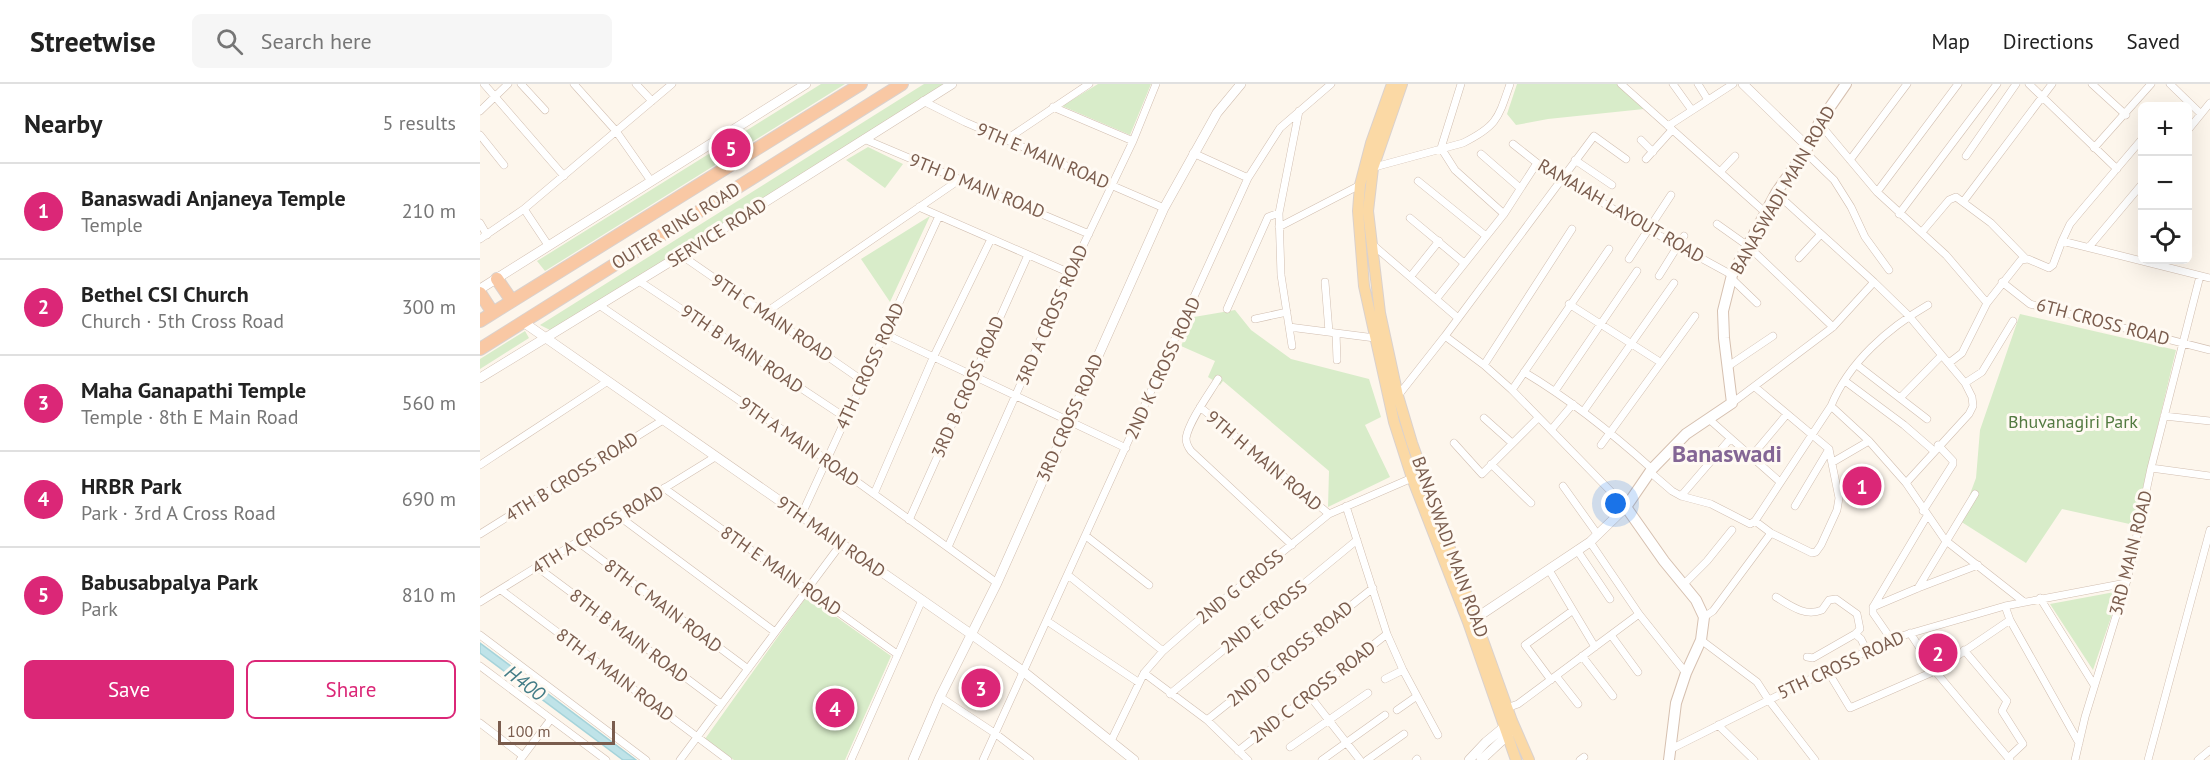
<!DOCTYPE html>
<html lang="en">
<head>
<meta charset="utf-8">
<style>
  body { margin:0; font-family:"PT Sans",sans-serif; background:#f6f6f6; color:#222 }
  .controls { position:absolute; right:18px; top:18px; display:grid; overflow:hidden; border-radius:9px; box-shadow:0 6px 24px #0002 }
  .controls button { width:54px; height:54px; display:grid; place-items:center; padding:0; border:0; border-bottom:2px solid #e0e0e0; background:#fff; color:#222; font:30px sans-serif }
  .scale { position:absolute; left:18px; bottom:15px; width:117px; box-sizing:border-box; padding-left:6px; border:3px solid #7a5c4d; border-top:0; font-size:16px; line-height:21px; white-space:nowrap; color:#7a5c4d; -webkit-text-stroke:4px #fffaf3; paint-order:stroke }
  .you { position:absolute; left:1136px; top:420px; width:21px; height:21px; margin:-15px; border:4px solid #fff; border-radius:50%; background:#1a73e8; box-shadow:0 0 0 9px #1a73e833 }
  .badge { display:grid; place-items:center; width:39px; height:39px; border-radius:50%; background:#db2777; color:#fff; font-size:20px; font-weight:700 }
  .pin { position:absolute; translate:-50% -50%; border:3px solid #fff; box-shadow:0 2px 6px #0006 }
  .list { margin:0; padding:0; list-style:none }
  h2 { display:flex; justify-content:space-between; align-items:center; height:78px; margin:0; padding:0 24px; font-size:26px }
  h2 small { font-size:20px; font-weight:400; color:#767676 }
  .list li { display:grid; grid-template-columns:39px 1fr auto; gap:18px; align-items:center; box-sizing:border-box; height:96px; padding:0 24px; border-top:2px solid #e0e0e0 }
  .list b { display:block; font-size:22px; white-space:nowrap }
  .list p { margin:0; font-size:20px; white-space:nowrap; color:#767676 }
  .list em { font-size:20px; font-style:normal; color:#767676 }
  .actions { display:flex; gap:12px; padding:18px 24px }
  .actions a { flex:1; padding:14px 0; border:2px solid #db2777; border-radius:9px; text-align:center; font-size:21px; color:#db2777 }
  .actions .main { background:#db2777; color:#fff }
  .icon { flex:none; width:33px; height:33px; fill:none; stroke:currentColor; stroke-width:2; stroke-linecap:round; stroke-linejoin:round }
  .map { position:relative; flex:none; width:1730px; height:676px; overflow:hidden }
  header { display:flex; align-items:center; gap:36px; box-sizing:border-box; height:84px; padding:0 30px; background:#fff; border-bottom:2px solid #e0e0e0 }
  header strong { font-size:28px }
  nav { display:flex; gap:33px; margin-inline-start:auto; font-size:21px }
  .search { width:420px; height:54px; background:#f6f6f6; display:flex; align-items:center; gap:15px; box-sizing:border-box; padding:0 21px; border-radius:9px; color:#767676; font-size:22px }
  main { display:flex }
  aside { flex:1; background:#fff }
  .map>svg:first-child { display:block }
  .green { fill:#d8ecc9 }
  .water { fill:#bfe3e8; stroke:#a5d3da; stroke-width:1.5 }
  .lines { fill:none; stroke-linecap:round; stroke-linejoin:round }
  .minor-casing { stroke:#d1beb0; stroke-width:8 }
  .tertiary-casing { stroke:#d1beb0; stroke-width:10 }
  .secondary-casing { stroke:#d6c0b0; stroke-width:12 }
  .primary-casing { stroke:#dad1cd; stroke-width:12 }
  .trunk-casing { stroke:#dad1cd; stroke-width:14 }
  .minor { stroke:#fff; stroke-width:7 }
  .tertiary { stroke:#fff; stroke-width:9 }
  .secondary { stroke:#fff; stroke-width:10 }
  .primary { stroke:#fbd9a5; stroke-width:10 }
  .trunk { stroke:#f9c8a4; stroke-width:12 }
  .labels { text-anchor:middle; stroke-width:6; stroke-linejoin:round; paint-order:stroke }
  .street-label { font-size:18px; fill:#7a5c4d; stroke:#fffaf3 }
  .park-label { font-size:18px; fill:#537a41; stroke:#fffaf3 }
  .water-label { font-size:20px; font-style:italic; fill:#437c86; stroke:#fffaf3 }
  .district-label { font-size:24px; font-weight:bold; fill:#846695; stroke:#fffaf3 }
</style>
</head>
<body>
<header>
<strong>Streetwise</strong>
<div class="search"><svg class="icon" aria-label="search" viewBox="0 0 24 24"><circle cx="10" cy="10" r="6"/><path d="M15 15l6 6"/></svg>Search here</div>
<nav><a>Map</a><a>Directions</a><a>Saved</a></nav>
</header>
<main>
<aside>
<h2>Nearby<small>5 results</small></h2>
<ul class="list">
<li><span class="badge">1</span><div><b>Banaswadi Anjaneya Temple</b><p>Temple</p></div><em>210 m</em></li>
<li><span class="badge">2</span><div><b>Bethel CSI Church</b><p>Church · 5th Cross Road</p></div><em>300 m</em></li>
<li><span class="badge">3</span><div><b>Maha Ganapathi Temple</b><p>Temple · 8th E Main Road</p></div><em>560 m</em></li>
<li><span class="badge">4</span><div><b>HRBR Park</b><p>Park · 3rd A Cross Road</p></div><em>690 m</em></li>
<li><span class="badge">5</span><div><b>Babusabpalya Park</b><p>Park</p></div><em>810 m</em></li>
</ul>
<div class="actions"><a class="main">Save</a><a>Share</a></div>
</aside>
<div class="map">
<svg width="1730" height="676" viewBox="0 0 1730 676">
  <rect width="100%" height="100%" fill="#fdf6ec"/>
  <!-- green -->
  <path class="green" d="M341,0H365L65,187L57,177Z
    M444,0H471L72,247L60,241Z
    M618,0H671L650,51L582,22Z
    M1037,0H1137L1164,25L1068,35L1036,41L1027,30Z
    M388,63L423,80L405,104L366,76Z
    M450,132L410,218L381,175Z
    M755,226L771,246L811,275L889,295L901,333L885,341L910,393L848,423L849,387L743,297L740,301L728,293L735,277L701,262L714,233Z
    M1540,230L1696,266L1654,441L1582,425L1546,479L1480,437L1496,394L1500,346Z
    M45,247L49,254L0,285V275Z
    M1640,507L1613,586L1570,520Z
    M327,512L411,572L365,676H254L225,655Z"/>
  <!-- water -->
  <path class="water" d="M0,559L156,676H143L0,569Z"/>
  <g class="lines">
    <defs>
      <path id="minor" d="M4,0L84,92
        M41,0L65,26
        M94,0L136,47L171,97
        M156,0L172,17
        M981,0L961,64L975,86L1024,130
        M1141,0L1287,130
        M1193,0L1211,25
        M1218,0L1228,16
        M1549,0L1637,85
        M1612,0L1646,31
        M1690,0L1721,30
        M443,17L485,38L684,124
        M573,23L653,57
        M0,27L28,0
        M1339,39L1397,108L1466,171L1507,219
        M1188,42L1253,0
        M1708,46L1730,19
        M0,51L24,81
        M384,55L609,150
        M527,55L609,0
        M1161,56L1173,68
        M1033,60L1057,79L1153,137L1252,191
        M1614,64L1671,0
        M1325,68L1354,96L1371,123L1385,153L1409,186
        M713,69L768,94
        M1001,70L1040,104
        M1486,72L1536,0
        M1166,75L1192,46
        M1095,76L1132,101
        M1370,76L1427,0
        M891,84L983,59C1017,42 1018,35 1030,0
        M1240,88L1255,72
        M938,97L1006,152
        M1397,108L1478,0
        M1296,109L1394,198L1429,232L1485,299L1492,313L1493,322L1489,330L1426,399
        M1483,118L1572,0
        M439,123L590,189
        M44,125L68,161
        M1419,130L1517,0
        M930,134L984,179
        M0,139L7,151
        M1237,140L1268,162L1353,243
        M799,143L880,101
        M1442,148L1469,116L1476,113L1511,139L1545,174
        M0,155L44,125L192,0
        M1582,157L1590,140L1600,128L1662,55
        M893,161L978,234
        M1609,163L1662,100
        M201,171L383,297
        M1319,174L1341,150
        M1149,175L1191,111
        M931,192L959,157
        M1179,192L1204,152
        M1251,194L1277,219
        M159,197L366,334
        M845,198L849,248
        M1522,198L1550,220L1730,266
        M957,214L1024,130L1057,79
        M1089,220L1180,278
        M119,221L347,376L517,499
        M747,225L788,133L799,129
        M285,229L479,96
        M775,235L807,228
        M809,243L895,254
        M856,249L857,276
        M405,250L646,364
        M965,252L1004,281L1032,306L1146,423
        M812,262L801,191L799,129L819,27
        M1469,279L1482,269L1507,219L1541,176L1548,175L1569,184L1573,181L1582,157L1730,194
        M1004,281L1092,145
        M1377,281L1447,335
        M1247,283L1293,252
        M1044,288C1091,316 1132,349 1172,385
        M738,295C729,310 709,337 706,354C706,360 708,363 711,367L812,461
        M1365,297L1424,341L1454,367
        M1485,299L1502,288L1533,237
        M1032,306L1129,165
        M1075,307L1157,187
        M917,313L965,252L1114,52L1146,75
        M1420,314L1461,272
        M1252,319L1353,243L1394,198
        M1351,322L1389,357L1426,399L1465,456L1544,518
        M720,323L849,430
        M1103,328L1194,199
        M1684,332L1730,337
        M1004,334L1032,359
        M1230,336L1300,398
        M1071,346L1093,320
        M974,359L1002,390L1058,334
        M1121,361L1215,232
        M1271,373L1307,330
        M1353,378L1389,357
        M1011,380L1051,419
        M0,381L128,297
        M1671,384L1730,392
        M1170,388L1192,407L1201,412L1231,420L1270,440L1275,437L1291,449L1332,469L1336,468L1341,461L1357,426L1359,414L1349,365L1275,303
        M1083,402L1118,451
        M184,404L417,570
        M394,410L453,274L511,155
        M1201,412L1250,355
        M866,422L907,550L923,586L958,651
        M1315,422L1349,365
        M1443,427L1473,380V377L1458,361
        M321,432L459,132
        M140,433L295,548
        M429,436L548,171
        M1275,437L1351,322C1369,278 1408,244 1448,221
        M0,450L183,336
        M606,452L669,501
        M98,458L268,585
        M1110,458L1159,530L1206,589
        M468,463L590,189L653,57L676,0
        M1097,466L1130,515
        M57,483L241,620
        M1069,486L1115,563
        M588,491L683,567
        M1204,500L1227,477L1252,446
        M1438,504L1495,410
        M21,506L248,676
        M1296,513C1311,522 1325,533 1342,526L1349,516L1356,515L1377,530L1380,545L1375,550
        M1560,514L1614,601
        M0,518L235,373
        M1393,523L1438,504L1498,481
        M1224,533L1233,527L1291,449
        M1530,536L1599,659
        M567,537L658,598
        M1430,549L1455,587L1530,676
        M0,551L166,676
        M1131,551L1158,588
        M1411,555L1393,529V523L1447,432
        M1221,556L1277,598L1288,615L1335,676
        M1484,566L1527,617L1522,627L1543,660L1528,674
        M1102,572L1133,612
        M1327,573L1333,574L1375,550L1381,555L1387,567
        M0,582L126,676
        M1347,586L1370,624L1455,587L1530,536L1525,522
        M664,589L727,636L768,676
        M1076,592L1098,620
        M905,595L923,586
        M1071,596L1045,561L1092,527
        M690,610L877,456
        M829,611L880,676
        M460,613L516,650L550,676
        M1024,625L1038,620L1159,530
        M917,626L937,612
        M727,636L893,504
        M0,639L43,672
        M1238,641L1274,676
        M631,657L664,589L683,567L715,539L849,430L932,394
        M810,663L888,609
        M1191,665L1411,555L1525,522L1646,499
        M758,667L907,550
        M40,676L71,635
        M200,676L361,460
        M371,676L442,516
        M503,676L768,94L800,44L851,0
        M842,676L905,631
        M887,676L924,650
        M936,676L937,675
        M1100,676L1104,673
        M1595,676L1605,633L1648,493L1671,384L1720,192
        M1668,676L1730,446
        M1718,676L1730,666"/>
      <path id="tertiary" d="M1263,0L1328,63
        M0,205L326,0
        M43,238L498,555L544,588L654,676
        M0,294L201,171L472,0
        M996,534L1110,458L1146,423
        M433,676L460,613L517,499L684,124L737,29L761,0
        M989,676L1006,658L1029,639
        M1001,676L1031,648"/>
      <path id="secondary" d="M1189,676L1196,619L1206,589L1221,556L1224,533L1216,516L1184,477L1146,423L1172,385L1206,350L1252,319L1244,254L1243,227L1252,191L1296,109L1328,63L1339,39L1366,0"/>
      <path id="primary" d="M912,0L891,59L880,101L878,127L884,202L914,338L932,394L988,538L1036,676
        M922,0L893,84L888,127L900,229L918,312L932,359L1032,637L1049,676"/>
      <path id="trunk" d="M17,195L32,217
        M0,209L13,229
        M0,237L381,0
        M0,265L422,0"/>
    </defs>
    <!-- minor casing -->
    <use href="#minor" class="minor-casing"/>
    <!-- tertiary casing -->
    <use href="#tertiary" class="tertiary-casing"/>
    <!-- secondary casing -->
    <use href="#secondary" class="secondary-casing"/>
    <!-- primary casing -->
    <use href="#primary" class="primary-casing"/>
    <!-- trunk casing -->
    <use href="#trunk" class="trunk-casing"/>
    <!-- minor -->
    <use href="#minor" class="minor"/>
    <!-- tertiary -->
    <use href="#tertiary" class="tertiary"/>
    <!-- secondary -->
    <use href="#secondary" class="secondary"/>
    <!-- primary -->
    <use href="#primary" class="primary"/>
    <!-- trunk -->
    <use href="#trunk" class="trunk"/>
  </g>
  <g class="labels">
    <!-- street labels -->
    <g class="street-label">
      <text transform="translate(563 72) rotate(23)" y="6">9TH E MAIN ROAD</text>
      <text transform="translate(497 102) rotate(22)" y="6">9TH D MAIN ROAD</text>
      <text transform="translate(1303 106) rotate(-60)" y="6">BANASWADI MAIN ROAD</text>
      <text transform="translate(1141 127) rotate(30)" y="6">RAMAIAH LAYOUT ROAD</text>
      <text transform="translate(196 142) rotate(-32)" y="6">OUTER RING ROAD</text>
      <text transform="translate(237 149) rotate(-32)" y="6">SERVICE ROAD</text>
      <text transform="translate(572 231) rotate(-66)" y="6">3RD A CROSS ROAD</text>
      <text transform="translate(292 234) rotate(34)" y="6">9TH C MAIN ROAD</text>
      <text transform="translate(1623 238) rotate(15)" y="6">6TH CROSS ROAD</text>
      <text transform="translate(262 265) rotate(34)" y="6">9TH B MAIN ROAD</text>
      <text transform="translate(390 282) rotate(-65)" y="6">4TH CROSS ROAD</text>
      <text transform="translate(683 284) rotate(-65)" y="6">2ND K CROSS ROAD</text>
      <text transform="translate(488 303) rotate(-66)" y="6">3RD B CROSS ROAD</text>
      <text transform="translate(590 334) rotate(-66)" y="6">3RD CROSS ROAD</text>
      <text transform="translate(319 358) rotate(35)" y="6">9TH A MAIN ROAD</text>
      <text transform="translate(784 377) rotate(40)" y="6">9TH H MAIN ROAD</text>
      <text transform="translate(92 393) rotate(-32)" y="6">4TH B CROSS ROAD</text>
      <text transform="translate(118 446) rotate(-32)" y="6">4TH A CROSS ROAD</text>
      <text transform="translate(351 453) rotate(35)" y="6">9TH MAIN ROAD</text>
      <text transform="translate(970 463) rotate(70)" y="6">BANASWADI MAIN ROAD</text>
      <text transform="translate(1651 469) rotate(-76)" y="6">3RD MAIN ROAD</text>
      <text transform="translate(301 487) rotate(35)" y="6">8TH E MAIN ROAD</text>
      <text transform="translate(760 503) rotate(-39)" y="6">2ND G CROSS</text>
      <text transform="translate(183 522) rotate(37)" y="6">8TH C MAIN ROAD</text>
      <text transform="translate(784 533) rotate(-39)" y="6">2ND E CROSS</text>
      <text transform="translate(149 552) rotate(37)" y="6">8TH B MAIN ROAD</text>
      <text transform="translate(810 570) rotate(-39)" y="6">2ND D CROSS ROAD</text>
      <text transform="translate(1361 581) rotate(-25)" y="6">5TH CROSS ROAD</text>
      <text transform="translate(135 591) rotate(37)" y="6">8TH A MAIN ROAD</text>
      <text transform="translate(833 608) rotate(-38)" y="6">2ND C CROSS ROAD</text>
    </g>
    <!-- park labels -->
    <g class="park-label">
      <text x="1593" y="344">Bhuvanagiri Park</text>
    </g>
    <!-- water labels -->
    <g class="water-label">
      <text transform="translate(45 599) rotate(37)" y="7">H400</text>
    </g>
    <!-- district labels -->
    <g class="district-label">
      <text x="1247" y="378">Banaswadi</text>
    </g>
  </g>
</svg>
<div class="controls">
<button>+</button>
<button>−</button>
<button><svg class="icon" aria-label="locate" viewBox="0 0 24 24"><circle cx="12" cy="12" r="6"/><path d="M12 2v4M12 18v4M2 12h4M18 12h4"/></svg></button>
</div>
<div class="scale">100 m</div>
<div class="you"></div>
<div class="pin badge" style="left:1382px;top:402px">1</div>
<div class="pin badge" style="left:1458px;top:569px">2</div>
<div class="pin badge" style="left:501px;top:604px">3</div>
<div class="pin badge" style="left:355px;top:624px">4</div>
<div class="pin badge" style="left:251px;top:64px">5</div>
</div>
</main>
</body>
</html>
